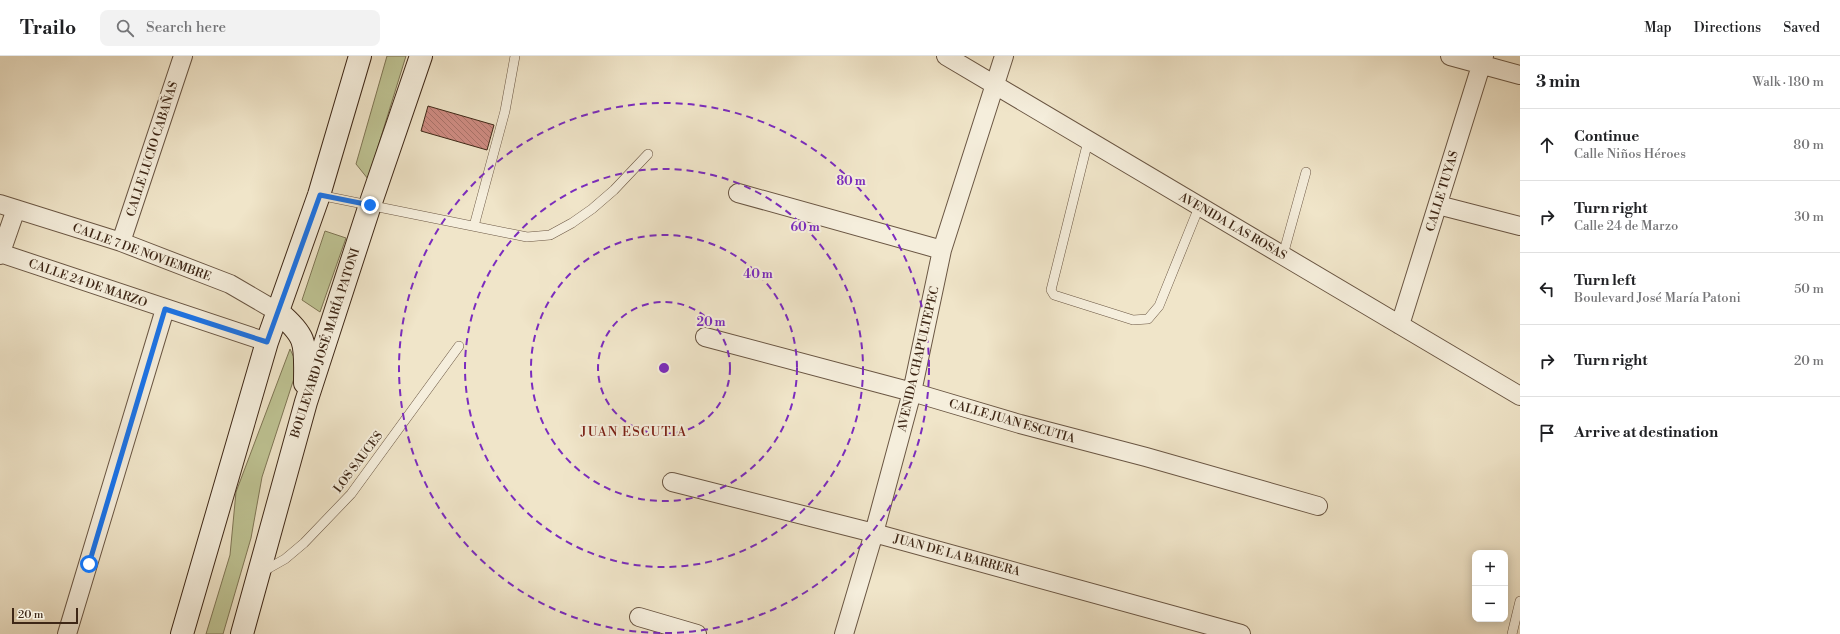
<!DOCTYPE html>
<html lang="en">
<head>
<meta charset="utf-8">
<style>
  body { margin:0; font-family:"Libre Bodoni",serif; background:#f2f2f2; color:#202124 }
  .controls { position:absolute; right:12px; bottom:12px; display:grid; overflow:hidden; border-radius:8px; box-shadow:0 2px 10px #0003 }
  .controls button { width:36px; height:36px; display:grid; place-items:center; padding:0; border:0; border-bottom:1px solid #e0e0e0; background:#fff; color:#202124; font:20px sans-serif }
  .scale { position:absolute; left:12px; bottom:10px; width:66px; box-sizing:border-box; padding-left:4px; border:2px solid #3e2716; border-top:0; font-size:11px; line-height:14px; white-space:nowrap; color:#3e2716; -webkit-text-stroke:3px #f5eedc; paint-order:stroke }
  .stop { position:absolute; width:12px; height:12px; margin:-9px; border:3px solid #1a73e8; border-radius:50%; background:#fff }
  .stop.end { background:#1a73e8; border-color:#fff; box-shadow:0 1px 4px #0008 }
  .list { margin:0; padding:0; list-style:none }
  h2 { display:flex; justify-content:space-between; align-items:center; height:52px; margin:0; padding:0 16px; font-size:17px }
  h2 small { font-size:13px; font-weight:400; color:#757577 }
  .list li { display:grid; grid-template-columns:26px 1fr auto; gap:12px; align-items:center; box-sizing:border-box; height:72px; padding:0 16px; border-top:1px solid #e0e0e0 }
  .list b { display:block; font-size:15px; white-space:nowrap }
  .list p { margin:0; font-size:13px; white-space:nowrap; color:#757577 }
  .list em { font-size:13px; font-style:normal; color:#757577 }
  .icon { flex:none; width:22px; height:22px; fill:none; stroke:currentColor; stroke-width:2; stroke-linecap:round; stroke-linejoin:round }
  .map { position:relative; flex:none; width:1520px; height:578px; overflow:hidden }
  header { display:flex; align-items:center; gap:24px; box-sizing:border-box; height:56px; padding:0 20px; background:#fff; border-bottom:1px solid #e0e0e0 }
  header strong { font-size:19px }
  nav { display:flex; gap:22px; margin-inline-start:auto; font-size:14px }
  .search { width:280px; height:36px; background:#f2f2f2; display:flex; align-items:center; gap:10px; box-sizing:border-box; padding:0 14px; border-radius:8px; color:#757577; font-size:15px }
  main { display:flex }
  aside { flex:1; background:#fff }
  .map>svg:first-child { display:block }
  .grass { fill:#bec393; stroke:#7e7554 }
  .building { fill:url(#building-back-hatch); stroke:#3e2716 }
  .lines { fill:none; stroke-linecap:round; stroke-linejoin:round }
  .service-casing { stroke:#6a5643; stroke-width:10 }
  .minor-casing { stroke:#6a5643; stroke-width:20 }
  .secondary-casing { stroke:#3e2716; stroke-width:24 }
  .service { stroke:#f5eedc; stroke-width:9 }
  .minor { stroke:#f5eedc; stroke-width:18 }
  .secondary { stroke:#f5eedc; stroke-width:22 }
  .route { stroke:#1a73e8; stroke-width:5 }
  .ring { fill:none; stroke:#7b2cbf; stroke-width:2; stroke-dasharray:7 5 }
  .labels { text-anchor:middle; stroke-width:4; stroke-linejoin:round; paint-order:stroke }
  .street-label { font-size:12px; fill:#3e2716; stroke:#f5eedc }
  .neighbourhood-label { font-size:13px; letter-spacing:1px; fill:#7a1f14; stroke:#f5eedc }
  .centre { fill:#7b2cbf; stroke:#f5eedc; stroke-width:2 }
  .ring-label { font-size:12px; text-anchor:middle; font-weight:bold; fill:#7b2cbf; stroke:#f5eedc; stroke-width:4; stroke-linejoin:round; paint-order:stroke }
</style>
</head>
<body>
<header>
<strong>Trailo</strong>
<div class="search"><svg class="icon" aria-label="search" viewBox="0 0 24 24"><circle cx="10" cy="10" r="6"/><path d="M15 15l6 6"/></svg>Search here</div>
<nav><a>Map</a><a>Directions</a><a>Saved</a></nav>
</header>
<main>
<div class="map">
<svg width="1520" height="578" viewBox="0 0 1520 578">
  <defs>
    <pattern id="building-back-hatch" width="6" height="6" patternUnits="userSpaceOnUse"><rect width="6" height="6" fill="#ce8b82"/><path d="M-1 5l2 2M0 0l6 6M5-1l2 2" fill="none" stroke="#a97269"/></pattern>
  </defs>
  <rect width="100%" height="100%" fill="#f0e5c9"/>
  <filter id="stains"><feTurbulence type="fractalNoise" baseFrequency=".005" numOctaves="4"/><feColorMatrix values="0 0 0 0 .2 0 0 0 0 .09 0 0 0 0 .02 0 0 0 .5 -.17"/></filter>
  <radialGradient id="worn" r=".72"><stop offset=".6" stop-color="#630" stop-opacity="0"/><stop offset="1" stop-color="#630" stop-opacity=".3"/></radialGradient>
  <!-- grass -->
  <path class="grass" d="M387,0H406L368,123L356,108Z
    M325,175L346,182L320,256L302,244Z
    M290,293L298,310L262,421L251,482L223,578H206L230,499L236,436Z"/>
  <!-- building -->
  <path class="building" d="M428,50L494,69L487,94L421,75Z"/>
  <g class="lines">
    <defs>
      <path id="service" d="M1088,85L1053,226L1051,234L1054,239L1133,264L1148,263L1159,250L1199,151
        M319,139L527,181L550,179L572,167L592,153L614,134L648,98
        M474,170L505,55L515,0
        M1283,199L1306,116
        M262,516L285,503L304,487L351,438L459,290
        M1512,578L1520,545"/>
      <path id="minor" d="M946,0L1520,340
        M1450,0L1520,19
        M738,137L942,194
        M0,148L121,186L230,228L278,256
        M1438,149L1520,170
        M121,186L183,0
        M0,197L267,286
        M0,199L16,153
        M1400,269L1484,0
        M705,281L912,336L1020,368L1146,401L1318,450
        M672,426L874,477L1241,578
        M639,561L697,578
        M67,578L165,253
        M844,578L874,477L912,336L942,194L1004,0"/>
      <path id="secondary" d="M278,256C309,282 305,289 305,327
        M182,578L267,286L319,139L360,0
        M242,578L306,346L370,149L421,0"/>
    </defs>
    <!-- service casing -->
    <use href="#service" class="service-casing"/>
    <!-- minor casing -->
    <use href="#minor" class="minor-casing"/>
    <!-- secondary casing -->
    <use href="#secondary" class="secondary-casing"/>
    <!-- service -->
    <use href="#service" class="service"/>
    <!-- minor -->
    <use href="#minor" class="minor"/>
    <!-- secondary -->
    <use href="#secondary" class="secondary"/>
  </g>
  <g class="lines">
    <!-- route -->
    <path class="route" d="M89,508L165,253L267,286L320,139L370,149"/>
  </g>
  <!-- distance rings -->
  <g class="ring">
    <circle cx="664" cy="312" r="66"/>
    <circle cx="664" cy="312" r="133"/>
    <circle cx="664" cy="312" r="199"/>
    <circle cx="664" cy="312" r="265"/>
  </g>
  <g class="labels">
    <!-- street labels -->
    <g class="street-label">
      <text transform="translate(152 93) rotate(-72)" y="4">CALLE LUCIO CABAÑAS</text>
      <text transform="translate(1442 135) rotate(-73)" y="4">CALLE TUYAS</text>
      <text transform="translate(1233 170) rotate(30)" y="4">AVENIDA LAS ROSAS</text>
      <text transform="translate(142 196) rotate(20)" y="4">CALLE 7 DE NOVIEMBRE</text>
      <text transform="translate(88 227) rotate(19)" y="4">CALLE 24 DE MARZO</text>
      <text transform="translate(325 287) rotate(-72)" y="4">BOULEVARD JOSÉ MARÍA PATONI</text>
      <text transform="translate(918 303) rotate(-77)" y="4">AVENIDA CHAPULTEPEC</text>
      <text transform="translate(1012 365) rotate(16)" y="4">CALLE JUAN ESCUTIA</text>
      <text transform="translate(358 406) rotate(-53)" y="4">LOS SAUCES</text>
      <text transform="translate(957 499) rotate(15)" y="4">JUAN DE LA BARRERA</text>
    </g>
    <!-- neighbourhood labels -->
    <g class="neighbourhood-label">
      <text x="634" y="380">JUAN ESCUTIA</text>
    </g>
  </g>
  <circle cx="664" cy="312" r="6" class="centre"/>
  <g class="ring-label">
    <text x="851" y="129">80 m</text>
    <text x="805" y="175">60 m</text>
    <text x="758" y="222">40 m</text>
    <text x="711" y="270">20 m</text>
  </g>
  <rect width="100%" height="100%" filter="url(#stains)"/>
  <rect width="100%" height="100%" fill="url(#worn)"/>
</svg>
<div class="controls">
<button>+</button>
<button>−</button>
</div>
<div class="scale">20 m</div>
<div class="stop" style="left:89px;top:508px"></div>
<div class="stop end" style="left:370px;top:149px"></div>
</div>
<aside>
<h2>3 min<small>Walk · 180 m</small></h2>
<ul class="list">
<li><svg class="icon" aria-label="ahead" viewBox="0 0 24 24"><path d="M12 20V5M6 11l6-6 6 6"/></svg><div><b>Continue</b><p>Calle Niños Héroes</p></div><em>80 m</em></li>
<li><svg class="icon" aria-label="right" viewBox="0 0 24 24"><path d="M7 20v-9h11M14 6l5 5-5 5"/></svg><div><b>Turn right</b><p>Calle 24 de Marzo</p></div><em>30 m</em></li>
<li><svg class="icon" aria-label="left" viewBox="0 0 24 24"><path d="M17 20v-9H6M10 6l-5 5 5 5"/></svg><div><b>Turn left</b><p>Boulevard José María Patoni</p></div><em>50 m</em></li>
<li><svg class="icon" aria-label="right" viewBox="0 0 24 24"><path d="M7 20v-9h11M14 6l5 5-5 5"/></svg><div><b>Turn right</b></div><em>20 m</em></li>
<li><svg class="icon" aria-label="arrive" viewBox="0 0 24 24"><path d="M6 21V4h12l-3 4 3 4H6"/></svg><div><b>Arrive at destination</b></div></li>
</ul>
</aside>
</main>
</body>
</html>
